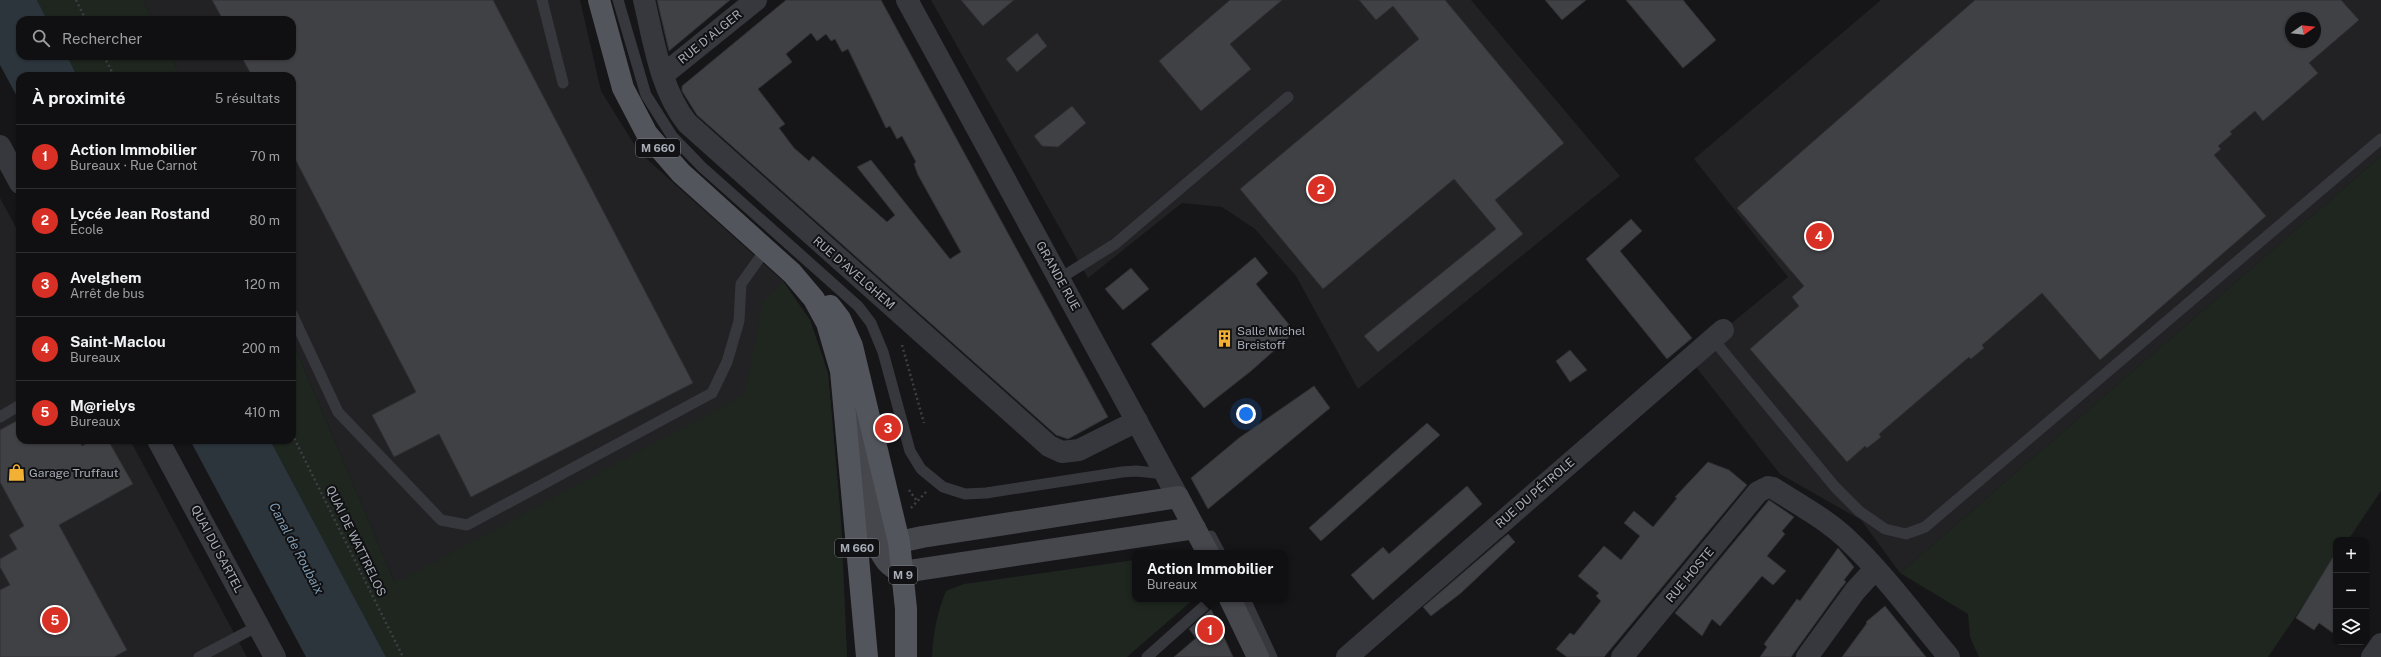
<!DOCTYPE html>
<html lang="fr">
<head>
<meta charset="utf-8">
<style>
  body { margin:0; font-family:"Public Sans",sans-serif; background:#19191b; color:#f1f3f6 }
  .controls { position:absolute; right:12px; bottom:12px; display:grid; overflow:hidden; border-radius:8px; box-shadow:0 1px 3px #0004 }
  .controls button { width:36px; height:36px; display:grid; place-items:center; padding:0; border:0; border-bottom:1px solid #303032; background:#101012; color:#f1f3f6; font:20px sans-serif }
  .compass { position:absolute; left:2285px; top:12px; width:36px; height:36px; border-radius:50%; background:#101012; box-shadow:0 1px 3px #0004; rotate:76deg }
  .you { position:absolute; left:1246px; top:414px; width:14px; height:14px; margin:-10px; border:3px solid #fff; border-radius:50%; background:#1a73e8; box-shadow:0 0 0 6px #1a73e833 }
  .badge { display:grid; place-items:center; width:26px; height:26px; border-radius:50%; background:#d93025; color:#fff; font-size:13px; font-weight:700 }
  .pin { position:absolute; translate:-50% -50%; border:2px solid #fff; box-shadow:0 1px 4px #0006 }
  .popup { position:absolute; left:1132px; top:550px; width:156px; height:52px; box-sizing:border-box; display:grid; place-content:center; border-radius:8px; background:#101012; filter:drop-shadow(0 1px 3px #0005); font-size:13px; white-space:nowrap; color:#9c9d9f }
  .popup b { font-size:15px; color:#f1f3f6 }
  .popup::after { content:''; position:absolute; left:50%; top:100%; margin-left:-8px; border:8px solid transparent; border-top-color:#101012 }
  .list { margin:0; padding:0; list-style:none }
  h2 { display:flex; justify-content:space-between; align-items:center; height:52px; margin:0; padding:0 16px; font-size:17px }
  h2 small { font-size:13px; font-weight:400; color:#9c9d9f }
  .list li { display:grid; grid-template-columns:26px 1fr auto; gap:12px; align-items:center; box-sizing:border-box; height:64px; padding:0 16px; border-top:1px solid #303032 }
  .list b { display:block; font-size:15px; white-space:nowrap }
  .list p { margin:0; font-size:13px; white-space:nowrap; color:#9c9d9f }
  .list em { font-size:13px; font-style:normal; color:#9c9d9f }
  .icon { flex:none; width:22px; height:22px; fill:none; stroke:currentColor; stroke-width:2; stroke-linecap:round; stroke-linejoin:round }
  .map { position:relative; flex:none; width:2381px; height:657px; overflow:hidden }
  .search { position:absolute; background:#101012; box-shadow:0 1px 3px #0004; left:16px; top:16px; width:280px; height:44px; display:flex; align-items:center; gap:10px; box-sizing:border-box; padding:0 14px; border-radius:12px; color:#9c9d9f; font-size:15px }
  .panel { position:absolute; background:#101012; box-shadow:0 1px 3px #0004; left:16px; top:72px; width:280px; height:372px; border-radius:12px }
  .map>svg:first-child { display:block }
  .built { fill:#222225; fill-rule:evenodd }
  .green { fill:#1e261f }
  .water { fill:#2c353c }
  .building { fill:#404145; stroke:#303034; fill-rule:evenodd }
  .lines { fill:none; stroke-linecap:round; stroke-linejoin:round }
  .path { stroke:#3d3f44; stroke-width:2.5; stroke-dasharray:2 3; stroke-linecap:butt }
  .service { stroke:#37383d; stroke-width:11 }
  .minor { stroke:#37383d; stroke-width:22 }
  .tertiary { stroke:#37383d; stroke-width:22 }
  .secondary { stroke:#45474d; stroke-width:22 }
  .primary { stroke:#53555c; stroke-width:22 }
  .labels { text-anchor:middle; stroke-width:4; stroke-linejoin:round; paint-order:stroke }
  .shield { fill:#111113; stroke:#7b7e86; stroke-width:1 }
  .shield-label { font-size:11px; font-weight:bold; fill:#a8adb8 }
  .street-label { font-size:12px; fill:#a8adb8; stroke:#111113 }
  .poi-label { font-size:12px; fill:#a8adb8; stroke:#111113; text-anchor:start }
  .water-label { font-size:13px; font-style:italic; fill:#7f9bb3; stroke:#111113 }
</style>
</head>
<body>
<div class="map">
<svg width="2381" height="657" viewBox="0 0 2381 657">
  <rect width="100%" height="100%" fill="#161618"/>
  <!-- built -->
  <path class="built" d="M143,0H580L601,91L639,152L783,281L810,320L828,373L841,521L847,657L395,583L292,340V76H180L171,56H292V20H153Z
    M931,0H1471L1620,176L1358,389L1296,276L1255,229L1222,207L1182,203L1088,278Z
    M1881,0H2381V156L1900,573L1861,520L1780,474L1689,358L1788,277L1694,159ZM2291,18H2315V42H2291Z
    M0,198L20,235V440H130L247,657H0Z"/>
  <!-- green -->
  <path class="green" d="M37,0H143L153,20H47Z
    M67,56H171L180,76H77Z
    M2381,156V491L2348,540H2336V557L2268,657H1979L1970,637L1968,614L1900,573Z
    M783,281L810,320L828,373L841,521L847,657H386L270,440H292V340L395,583L745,394L762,304Z
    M1135,560V599H1194L1127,657H932C933,633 937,613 946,591L964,584Z"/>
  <!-- water -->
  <path class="water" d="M0,0H37L47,20H20V56H67L77,76H20V102L0,65Z
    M190,440H270L386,657H306Z"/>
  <!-- building -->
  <path class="building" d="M212,0H493L693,383L471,497L439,434L394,457L372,415L416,392L292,153V76H252L241,56H292V20H223Z
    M657,0H730L669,51Z
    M786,0H881L1108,417L1068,439L1056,435L697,115L682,91V86ZM811,33L817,41L826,34L831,41L835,39L842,52L848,49L886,128L890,126L897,139L902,136L916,162L914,164L918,175L961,252L950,259L871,160L857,167L895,215L887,222L813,156L809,161L794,148L779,128L785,124L758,89L792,62L786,54Z
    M961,0H1014L983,26Z
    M1230,0H1282L1230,44L1251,69L1201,111L1159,61Z
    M1359,0H1445L1564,143L1495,200L1523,234L1378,352L1364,336L1496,229L1454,179L1323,289L1240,189L1419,39L1393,6L1376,20Z
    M1545,0H1586L1562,20Z
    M1626,0H1683L1716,40L1683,68Z
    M1975,0H2341L2359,20L2309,63L2318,73L2263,121L2255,111L2230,132L2232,134L2218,146L2221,149L2214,155L2266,216L2100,360L2042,293L1982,345L1984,348L1971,359L1969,357L1879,434L1881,437L1867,448L1865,446L1847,462L1750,349L1799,306L1792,297L1804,286L1737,208ZM2291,18H2315V42H2291Z
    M1037,33L1047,46L1017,72L1006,59Z
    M1072,106L1086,123L1058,147L1042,146L1034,136Z
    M1631,219L1642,231L1620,251L1692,338L1667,359L1586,259Z
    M1255,257L1268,273L1256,284L1295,332L1251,371L1204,408L1151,344Z
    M1131,268L1149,289L1123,310L1105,289Z
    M1570,350L1587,370L1570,382L1556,361Z
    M1314,386L1330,408L1208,509L1191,478L1239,438Z
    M20,419V440H79L82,446L93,440H108L133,484L59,525L127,650L114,657H0V590L10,585L0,567V559L17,549L9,535L24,526L0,482V430Z
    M1427,423L1440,435L1321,541L1309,528Z
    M1708,462L1729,470L1747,485L1604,657H1567L1556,649L1570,633L1574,635L1601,601L1596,596L1599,593L1578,576L1604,546L1621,560L1640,536L1624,523L1634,511L1653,527L1677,498L1675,497Z
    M1467,486L1482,504L1373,600L1351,575L1383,547L1389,554Z
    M1769,500L1794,517L1782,531L1785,534L1767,556L1786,571L1773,585L1762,576L1720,626L1712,619L1702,636L1675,613Z
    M1508,534L1515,542L1461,593L1431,616L1423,607Z
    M1838,548L1854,567L1844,580L1846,582L1841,588L1791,657H1760L1767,647L1764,644L1797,599L1800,601Z
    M2336,552V635L2319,623L2314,630L2296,618Z
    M1885,606L1926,657H1842L1867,623L1866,622Z
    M1211,609L1233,657H1174L1196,638L1189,629Z"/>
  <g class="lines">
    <!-- path -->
    <path class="path" d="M76,0L86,20
      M104,56L114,76
      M902,345L924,423
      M292,434L403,657
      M909,490L917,501
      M911,508L926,492"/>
    <!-- service -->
    <path class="service" d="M542,0L563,83
      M618,0L646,95L672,136L702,167L858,306L871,323L883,352L910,451L921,469L943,487L965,494L986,493L1122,472L1136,471L1166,474
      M1059,279L1115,244L1288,97
      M292,314L338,412L441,520L467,525L712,393L727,362L739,321L741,284L766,249
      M1712,338L1835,487L1859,511L1885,529L1906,534L1925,527L2381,139
      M0,417L20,405
      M1211,536L1220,553
      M1245,599L1272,657
      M199,657L258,626
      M1147,657L1212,599"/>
    <!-- minor -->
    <path class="minor" d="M644,0C654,41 660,89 687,123L1049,446L1062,452L1079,450L1137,421
      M663,75L756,0
      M0,146L20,183
      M158,440L275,657
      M1347,657L1723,330
      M1622,657L1758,492L1768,487L1773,488C1798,504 1826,519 1848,540C1885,575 1916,618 1949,657
      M1807,657L1855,591L1875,569
      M2372,657L2381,644"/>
    <!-- tertiary -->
    <path class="tertiary" d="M907,0L1178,497"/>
    <!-- secondary -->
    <path class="secondary" d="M853,389L877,545C883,558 888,567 903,572L1195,528
      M883,551L899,542L922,537L1178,497L1208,553
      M1230,599L1258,657"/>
    <!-- primary -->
    <path class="primary" d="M599,0L623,88L647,134L681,173L792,273L814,299L827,323L841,371L867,657
      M830,306L840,319L852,346L899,542L906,609V657"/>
  </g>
  <!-- icons -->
  <defs>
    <symbol id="building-bare" viewBox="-9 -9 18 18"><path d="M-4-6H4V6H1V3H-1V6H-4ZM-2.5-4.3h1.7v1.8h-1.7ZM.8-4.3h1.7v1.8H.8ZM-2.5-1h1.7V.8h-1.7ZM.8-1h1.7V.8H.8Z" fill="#f2b134" stroke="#111113" stroke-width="2.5" paint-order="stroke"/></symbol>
    <symbol id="shop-bare" viewBox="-9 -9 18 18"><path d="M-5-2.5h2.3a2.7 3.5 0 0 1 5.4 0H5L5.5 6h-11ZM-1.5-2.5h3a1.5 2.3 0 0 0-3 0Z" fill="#f2b134" stroke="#111113" stroke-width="2.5" paint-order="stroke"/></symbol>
  </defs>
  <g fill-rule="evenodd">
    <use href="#building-bare" x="1212" y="326" width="25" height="25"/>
    <use href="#shop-bare" x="4" y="460" width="25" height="25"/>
  </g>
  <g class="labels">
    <!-- shield labels -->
    <g class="shield">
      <rect x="636" y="139" width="44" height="18" rx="3"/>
      <rect x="835" y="539" width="44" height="18" rx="3"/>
      <rect x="889" y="566" width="28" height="18" rx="3"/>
    </g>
    <g class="shield-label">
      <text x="658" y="152">M 660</text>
      <text x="857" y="552">M 660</text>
      <text x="903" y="579">M 9</text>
    </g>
    <!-- street labels -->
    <g class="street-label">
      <text transform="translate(710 37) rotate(-39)" y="4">RUE D'ALGER</text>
      <text transform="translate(854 273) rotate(41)" y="4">RUE D'AVELGHEM</text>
      <text transform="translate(1058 276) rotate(61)" y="4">GRANDE RUE</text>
      <text transform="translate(1535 493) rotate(-41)" y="4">RUE DU PÉTROLE</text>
      <text transform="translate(356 541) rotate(64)" y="4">QUAI DE WATTRELOS</text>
      <text transform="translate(217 549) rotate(62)" y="4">QUAI DU SARTEL</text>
      <text transform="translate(1690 575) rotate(-50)" y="4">RUE HOSTE</text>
    </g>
    <!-- poi labels -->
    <g class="poi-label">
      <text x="1237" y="335">Salle Michel<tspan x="1237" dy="14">Breistoff</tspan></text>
      <text x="29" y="477">Garage Truffaut</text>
    </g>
    <!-- water labels -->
    <g class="water-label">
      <text transform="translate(297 548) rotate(62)" y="5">Canal de Roubaix</text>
    </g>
  </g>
</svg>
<div class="controls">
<button>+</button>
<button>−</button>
<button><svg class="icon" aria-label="layers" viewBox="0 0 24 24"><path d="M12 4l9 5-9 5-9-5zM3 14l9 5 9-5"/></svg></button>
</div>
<svg class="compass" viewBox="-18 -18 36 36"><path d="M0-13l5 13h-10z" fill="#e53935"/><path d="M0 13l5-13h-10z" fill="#9c9d9f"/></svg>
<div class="you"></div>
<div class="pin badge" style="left:1210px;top:630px">1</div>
<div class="popup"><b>Action Immobilier</b>Bureaux</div>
<div class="pin badge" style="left:1321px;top:189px">2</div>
<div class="pin badge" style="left:888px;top:428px">3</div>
<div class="pin badge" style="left:1819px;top:236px">4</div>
<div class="pin badge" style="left:55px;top:620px">5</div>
<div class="search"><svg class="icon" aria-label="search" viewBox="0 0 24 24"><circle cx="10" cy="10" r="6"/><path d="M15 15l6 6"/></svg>Rechercher</div>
<section class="panel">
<h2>À proximité<small>5 résultats</small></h2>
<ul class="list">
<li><span class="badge">1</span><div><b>Action Immobilier</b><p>Bureaux · Rue Carnot</p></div><em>70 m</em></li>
<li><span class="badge">2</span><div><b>Lycée Jean Rostand</b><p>École</p></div><em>80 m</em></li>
<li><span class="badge">3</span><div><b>Avelghem</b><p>Arrêt de bus</p></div><em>120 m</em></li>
<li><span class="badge">4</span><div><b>Saint-Maclou</b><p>Bureaux</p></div><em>200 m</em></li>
<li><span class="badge">5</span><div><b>M@rielys</b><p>Bureaux</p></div><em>410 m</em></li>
</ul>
</section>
</div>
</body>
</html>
